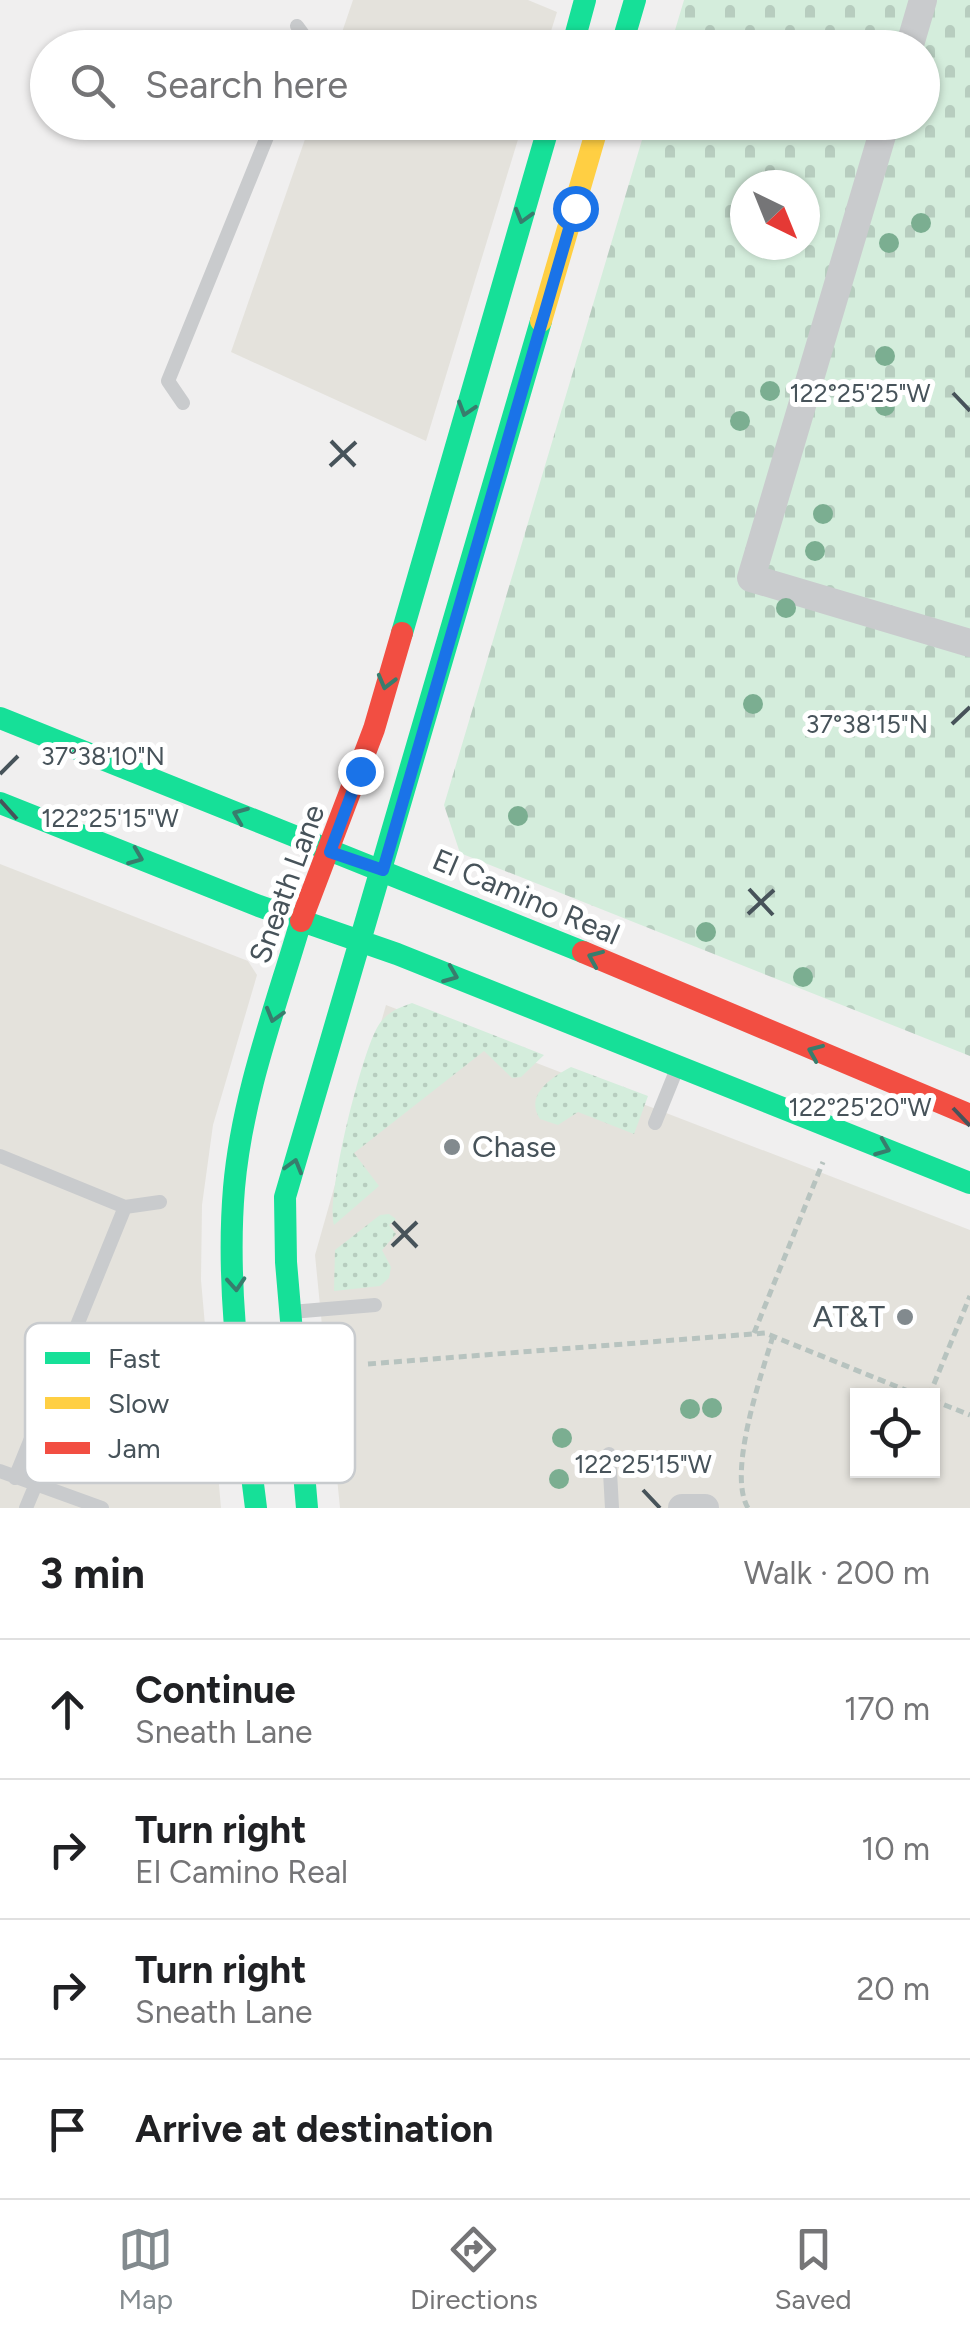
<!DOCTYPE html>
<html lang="en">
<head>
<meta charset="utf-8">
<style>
  body { margin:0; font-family:Figtree,sans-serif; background:#f6f6f6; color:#202124 }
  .controls { position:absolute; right:30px; bottom:30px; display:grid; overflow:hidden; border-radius:0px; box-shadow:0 2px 8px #0004 }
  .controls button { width:90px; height:90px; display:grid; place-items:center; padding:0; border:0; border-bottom:2px solid #e0e0e0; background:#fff; color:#202124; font:50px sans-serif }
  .compass { position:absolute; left:730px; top:170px; width:90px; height:90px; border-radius:50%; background:#fff; box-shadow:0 2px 8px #0004; rotate:137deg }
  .stop { position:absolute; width:30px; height:30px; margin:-22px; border:8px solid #1a73e8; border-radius:50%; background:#fff }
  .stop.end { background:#1a73e8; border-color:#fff; box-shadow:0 2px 10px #0008 }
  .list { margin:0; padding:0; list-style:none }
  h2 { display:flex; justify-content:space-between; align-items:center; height:130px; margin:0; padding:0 40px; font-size:42px }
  h2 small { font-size:32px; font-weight:400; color:#757577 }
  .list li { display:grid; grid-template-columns:65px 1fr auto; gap:30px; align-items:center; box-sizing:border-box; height:140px; padding:0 40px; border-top:2px solid #e0e0e0 }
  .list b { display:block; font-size:38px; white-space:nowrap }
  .list p { margin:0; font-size:32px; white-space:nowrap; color:#757577 }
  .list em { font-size:32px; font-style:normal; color:#757577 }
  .icon { flex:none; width:55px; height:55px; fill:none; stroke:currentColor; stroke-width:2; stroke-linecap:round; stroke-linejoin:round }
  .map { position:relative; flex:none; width:970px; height:1508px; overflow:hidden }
  .search { position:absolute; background:#fff; box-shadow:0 2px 8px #0004; left:30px; right:30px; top:30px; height:110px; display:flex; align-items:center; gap:25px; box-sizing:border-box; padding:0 35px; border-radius:55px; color:#757577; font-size:38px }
  .sheet { height:690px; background:#fff }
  nav { display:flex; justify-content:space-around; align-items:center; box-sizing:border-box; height:140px; border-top:2px solid #e0e0e0; background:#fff; font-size:28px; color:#757577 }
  nav a { display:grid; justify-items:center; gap:5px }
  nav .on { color:#828a8e }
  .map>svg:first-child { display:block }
  .commercial { fill:#e4e2dc; fill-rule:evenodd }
  .grass { fill:url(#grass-dots) }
  .cemetery { fill:url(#cemetery-stones); fill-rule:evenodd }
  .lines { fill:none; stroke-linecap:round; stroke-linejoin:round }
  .path { stroke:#b7c3bf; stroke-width:5; stroke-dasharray:8 5; stroke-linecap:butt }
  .lane { stroke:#c9cbcd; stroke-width:14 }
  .street { stroke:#c9cbcd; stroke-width:28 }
  .fast { stroke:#16e098; stroke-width:22 }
  .slow { stroke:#ffcf43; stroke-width:22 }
  .jam { stroke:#f24e42; stroke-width:22 }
  .tree { fill:#7bae91 }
  .oneway { stroke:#387d6d }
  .route { stroke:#1a73e8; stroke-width:12 }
  .ticks { fill:none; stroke:#47535a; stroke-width:4 }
  .poi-dot { fill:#828a8e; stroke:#fff; stroke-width:4 }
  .labels { text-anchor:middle; stroke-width:10; stroke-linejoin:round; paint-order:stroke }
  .street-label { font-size:30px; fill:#47535a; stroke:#fff }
  .poi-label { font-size:30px; fill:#47535a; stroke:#fff; text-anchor:start }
  .key { fill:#fff; stroke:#c8cbce; stroke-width:2.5 }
  .key-label { font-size:28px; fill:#47535a }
  .ticks-label { font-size:25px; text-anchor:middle; fill:#47535a; stroke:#fff; stroke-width:10; stroke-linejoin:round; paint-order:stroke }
</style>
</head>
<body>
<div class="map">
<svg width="970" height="1508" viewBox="0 0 970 1508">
  <defs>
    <pattern id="grass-dots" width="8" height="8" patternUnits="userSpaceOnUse" patternTransform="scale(2.5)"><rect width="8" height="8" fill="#d4eddc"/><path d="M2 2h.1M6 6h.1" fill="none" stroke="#b7cdbf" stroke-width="1.8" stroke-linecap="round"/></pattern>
    <pattern id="cemetery-stones" width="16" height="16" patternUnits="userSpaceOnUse" patternTransform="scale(2.5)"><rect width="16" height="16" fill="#d4eddc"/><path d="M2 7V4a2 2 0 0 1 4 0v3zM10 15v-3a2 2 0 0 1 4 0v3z" fill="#b7cdbf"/></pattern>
  </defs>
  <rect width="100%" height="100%" fill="#f0efef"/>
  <!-- commercial -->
  <path class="commercial" d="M353,0H528L557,12L546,47H337Z
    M311,122L523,123L426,441L231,352Z
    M0,864L248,961L257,975L213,1125L202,1205L201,1280L221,1508H0Z
    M386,1005L970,1230V1508H340L315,1255ZM858,1396H932V1470H858Z"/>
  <!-- grass -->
  <path class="grass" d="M412,1003L544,1055L521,1077L512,1078L484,1051L354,1153L379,1186L334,1225C325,1200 363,1045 380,1023C389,1011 399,1008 412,1003Z
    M571,1067L648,1096L634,1134L578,1112L558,1125L540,1119C524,1095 552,1077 571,1067Z
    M389,1214L396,1219L389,1225L396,1234L382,1250L391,1267L389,1278L380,1286L334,1291L335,1250L380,1215Z"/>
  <!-- cemetery -->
  <path class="cemetery" d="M684,0H970V1056L460,853L444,805L647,123L922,122V48L670,47ZM745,185H805V245H745Z"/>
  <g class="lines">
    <!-- path -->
    <path class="path" d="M754,1333L823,1162
      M368,1364L765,1333L920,1396
      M929,1396L970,1296
      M932,1400L970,1415
      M748,1508C727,1473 761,1376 773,1336"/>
    <!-- lane -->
    <path class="lane" d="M297,26L305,37L302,48
      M183,403L168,381L273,122
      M655,1123L676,1071
      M0,1156L125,1207L160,1202
      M291,1312L375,1305
      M609,1454L612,1508
      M0,1471L102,1508
      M15,1478L125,1207
      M26,1508L36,1484"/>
    <!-- street -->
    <path class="street" d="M909,48L923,0
      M886,122L751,578L970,643
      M682,1508H705"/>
    <!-- fast -->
    <path class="fast" d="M572,48L585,0
      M621,48L635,0
      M402,633L550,122
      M0,718L583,952
      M0,803L259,906L397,954L970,1183
      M360,941L541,321
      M256,1508C243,1402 225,1294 234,1188C242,1096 275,1009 301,921
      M307,1508L286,1262L285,1197L360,941"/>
    <!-- slow -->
    <path class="slow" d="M541,321L599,122"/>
    <!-- jam -->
    <path class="jam" d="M301,921L374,729L402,633
      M583,952L970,1115"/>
  </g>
  <!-- trees -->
  <g class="tree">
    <circle cx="921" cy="223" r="10"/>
    <circle cx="889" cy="243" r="10"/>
    <circle cx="885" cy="356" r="10"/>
    <circle cx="770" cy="391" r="10"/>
    <circle cx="885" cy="406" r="10"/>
    <circle cx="740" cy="421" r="10"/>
    <circle cx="823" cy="514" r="10"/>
    <circle cx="815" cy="551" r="10"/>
    <circle cx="786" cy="608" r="10"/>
    <circle cx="753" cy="704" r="10"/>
    <circle cx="518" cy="816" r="10"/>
    <circle cx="706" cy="932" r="10"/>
    <circle cx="803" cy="977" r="10"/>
    <circle cx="712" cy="1408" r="10"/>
    <circle cx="690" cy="1409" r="10"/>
    <circle cx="562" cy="1438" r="10"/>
    <circle cx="559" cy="1479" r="10"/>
  </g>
  <!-- one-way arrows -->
  <defs><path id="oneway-chevron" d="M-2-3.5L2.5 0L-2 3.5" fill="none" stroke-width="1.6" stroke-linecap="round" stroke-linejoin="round" transform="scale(2.5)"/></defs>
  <g class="oneway">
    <use href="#oneway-chevron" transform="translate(523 216) rotate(106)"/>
    <use href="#oneway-chevron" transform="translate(466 409) rotate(107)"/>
    <use href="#oneway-chevron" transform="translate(386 682) rotate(105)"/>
    <use href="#oneway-chevron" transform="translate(240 815) rotate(-158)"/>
    <use href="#oneway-chevron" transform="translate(136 857) rotate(22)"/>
    <use href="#oneway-chevron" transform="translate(595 958) rotate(-157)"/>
    <use href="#oneway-chevron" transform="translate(451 975) rotate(22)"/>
    <use href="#oneway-chevron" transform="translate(274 1015) rotate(106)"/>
    <use href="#oneway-chevron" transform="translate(815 1052) rotate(-157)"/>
    <use href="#oneway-chevron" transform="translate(883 1148) rotate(22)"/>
    <use href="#oneway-chevron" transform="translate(294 1166) rotate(-74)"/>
    <use href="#oneway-chevron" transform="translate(236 1284) rotate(86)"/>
  </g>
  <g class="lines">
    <!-- route -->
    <path class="route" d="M360,771L330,852L383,870L575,208"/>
  </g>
  <!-- ticks -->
  <path class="ticks" d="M953,393L970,411M331,441L355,466M330,466L356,442M952,724L970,707M0,774L18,756M0,800L17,819M749,889L773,915M748,914L774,890M953,1108L970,1126M393,1222L417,1247M392,1246L417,1222M643,1490L660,1508"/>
  <!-- markers -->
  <g class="poi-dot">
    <circle cx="452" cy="1147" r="10"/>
    <circle cx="905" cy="1317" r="10"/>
  </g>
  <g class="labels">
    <!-- street labels -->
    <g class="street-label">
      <text transform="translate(287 884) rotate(-70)" y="10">Sneath Lane</text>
      <text transform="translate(526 897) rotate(23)" y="10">El Camino Real</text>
    </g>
    <!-- poi labels -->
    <g class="poi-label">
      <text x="472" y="1157">Chase</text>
      <text x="885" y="1327" text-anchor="end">AT&amp;T</text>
    </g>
  </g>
  <!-- legend -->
  <rect x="25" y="1323" width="330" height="160" rx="15" class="key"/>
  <rect x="45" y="1352" width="45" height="12" fill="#16e098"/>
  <rect x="45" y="1397" width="45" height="12" fill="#ffcf43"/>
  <rect x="45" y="1442" width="45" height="12" fill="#f24e42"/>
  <g class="key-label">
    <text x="108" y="1368">Fast</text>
    <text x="108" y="1413">Slow</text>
    <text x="108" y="1458">Jam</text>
  </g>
  <g class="ticks-label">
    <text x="860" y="402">122°25'25"W</text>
    <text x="867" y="733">37°38'15"N</text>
    <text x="103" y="765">37°38'10"N</text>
    <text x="110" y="827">122°25'15"W</text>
    <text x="860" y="1116">122°25'20"W</text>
    <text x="643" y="1473">122°25'15"W</text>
  </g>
</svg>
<div class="controls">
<button><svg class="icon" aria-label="locate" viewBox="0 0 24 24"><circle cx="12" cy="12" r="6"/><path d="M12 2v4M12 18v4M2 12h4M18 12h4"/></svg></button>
</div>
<svg class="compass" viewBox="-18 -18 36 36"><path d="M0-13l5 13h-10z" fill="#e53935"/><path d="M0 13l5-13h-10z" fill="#757577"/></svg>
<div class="stop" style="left:575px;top:208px"></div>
<div class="stop end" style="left:360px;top:771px"></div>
<div class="search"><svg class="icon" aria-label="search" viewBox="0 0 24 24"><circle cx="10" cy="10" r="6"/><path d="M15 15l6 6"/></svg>Search here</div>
</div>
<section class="sheet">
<h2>3 min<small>Walk · 200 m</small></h2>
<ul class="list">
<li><svg class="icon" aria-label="ahead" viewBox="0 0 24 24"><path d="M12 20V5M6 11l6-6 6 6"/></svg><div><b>Continue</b><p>Sneath Lane</p></div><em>170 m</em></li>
<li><svg class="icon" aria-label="right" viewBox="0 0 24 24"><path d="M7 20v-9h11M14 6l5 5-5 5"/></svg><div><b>Turn right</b><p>El Camino Real</p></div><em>10 m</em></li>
<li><svg class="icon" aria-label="right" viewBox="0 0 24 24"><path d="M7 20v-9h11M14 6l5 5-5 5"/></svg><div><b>Turn right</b><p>Sneath Lane</p></div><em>20 m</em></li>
<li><svg class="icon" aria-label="arrive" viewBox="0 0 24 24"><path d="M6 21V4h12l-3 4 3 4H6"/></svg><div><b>Arrive at destination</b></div></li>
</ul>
</section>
<nav>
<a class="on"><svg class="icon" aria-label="map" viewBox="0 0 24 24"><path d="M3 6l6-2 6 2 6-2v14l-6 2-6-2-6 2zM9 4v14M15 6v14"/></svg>Map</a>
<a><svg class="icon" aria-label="directions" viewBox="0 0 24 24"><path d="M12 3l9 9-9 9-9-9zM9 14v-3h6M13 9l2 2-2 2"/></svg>Directions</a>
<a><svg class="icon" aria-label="saved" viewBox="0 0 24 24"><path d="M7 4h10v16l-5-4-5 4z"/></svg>Saved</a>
</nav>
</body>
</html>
